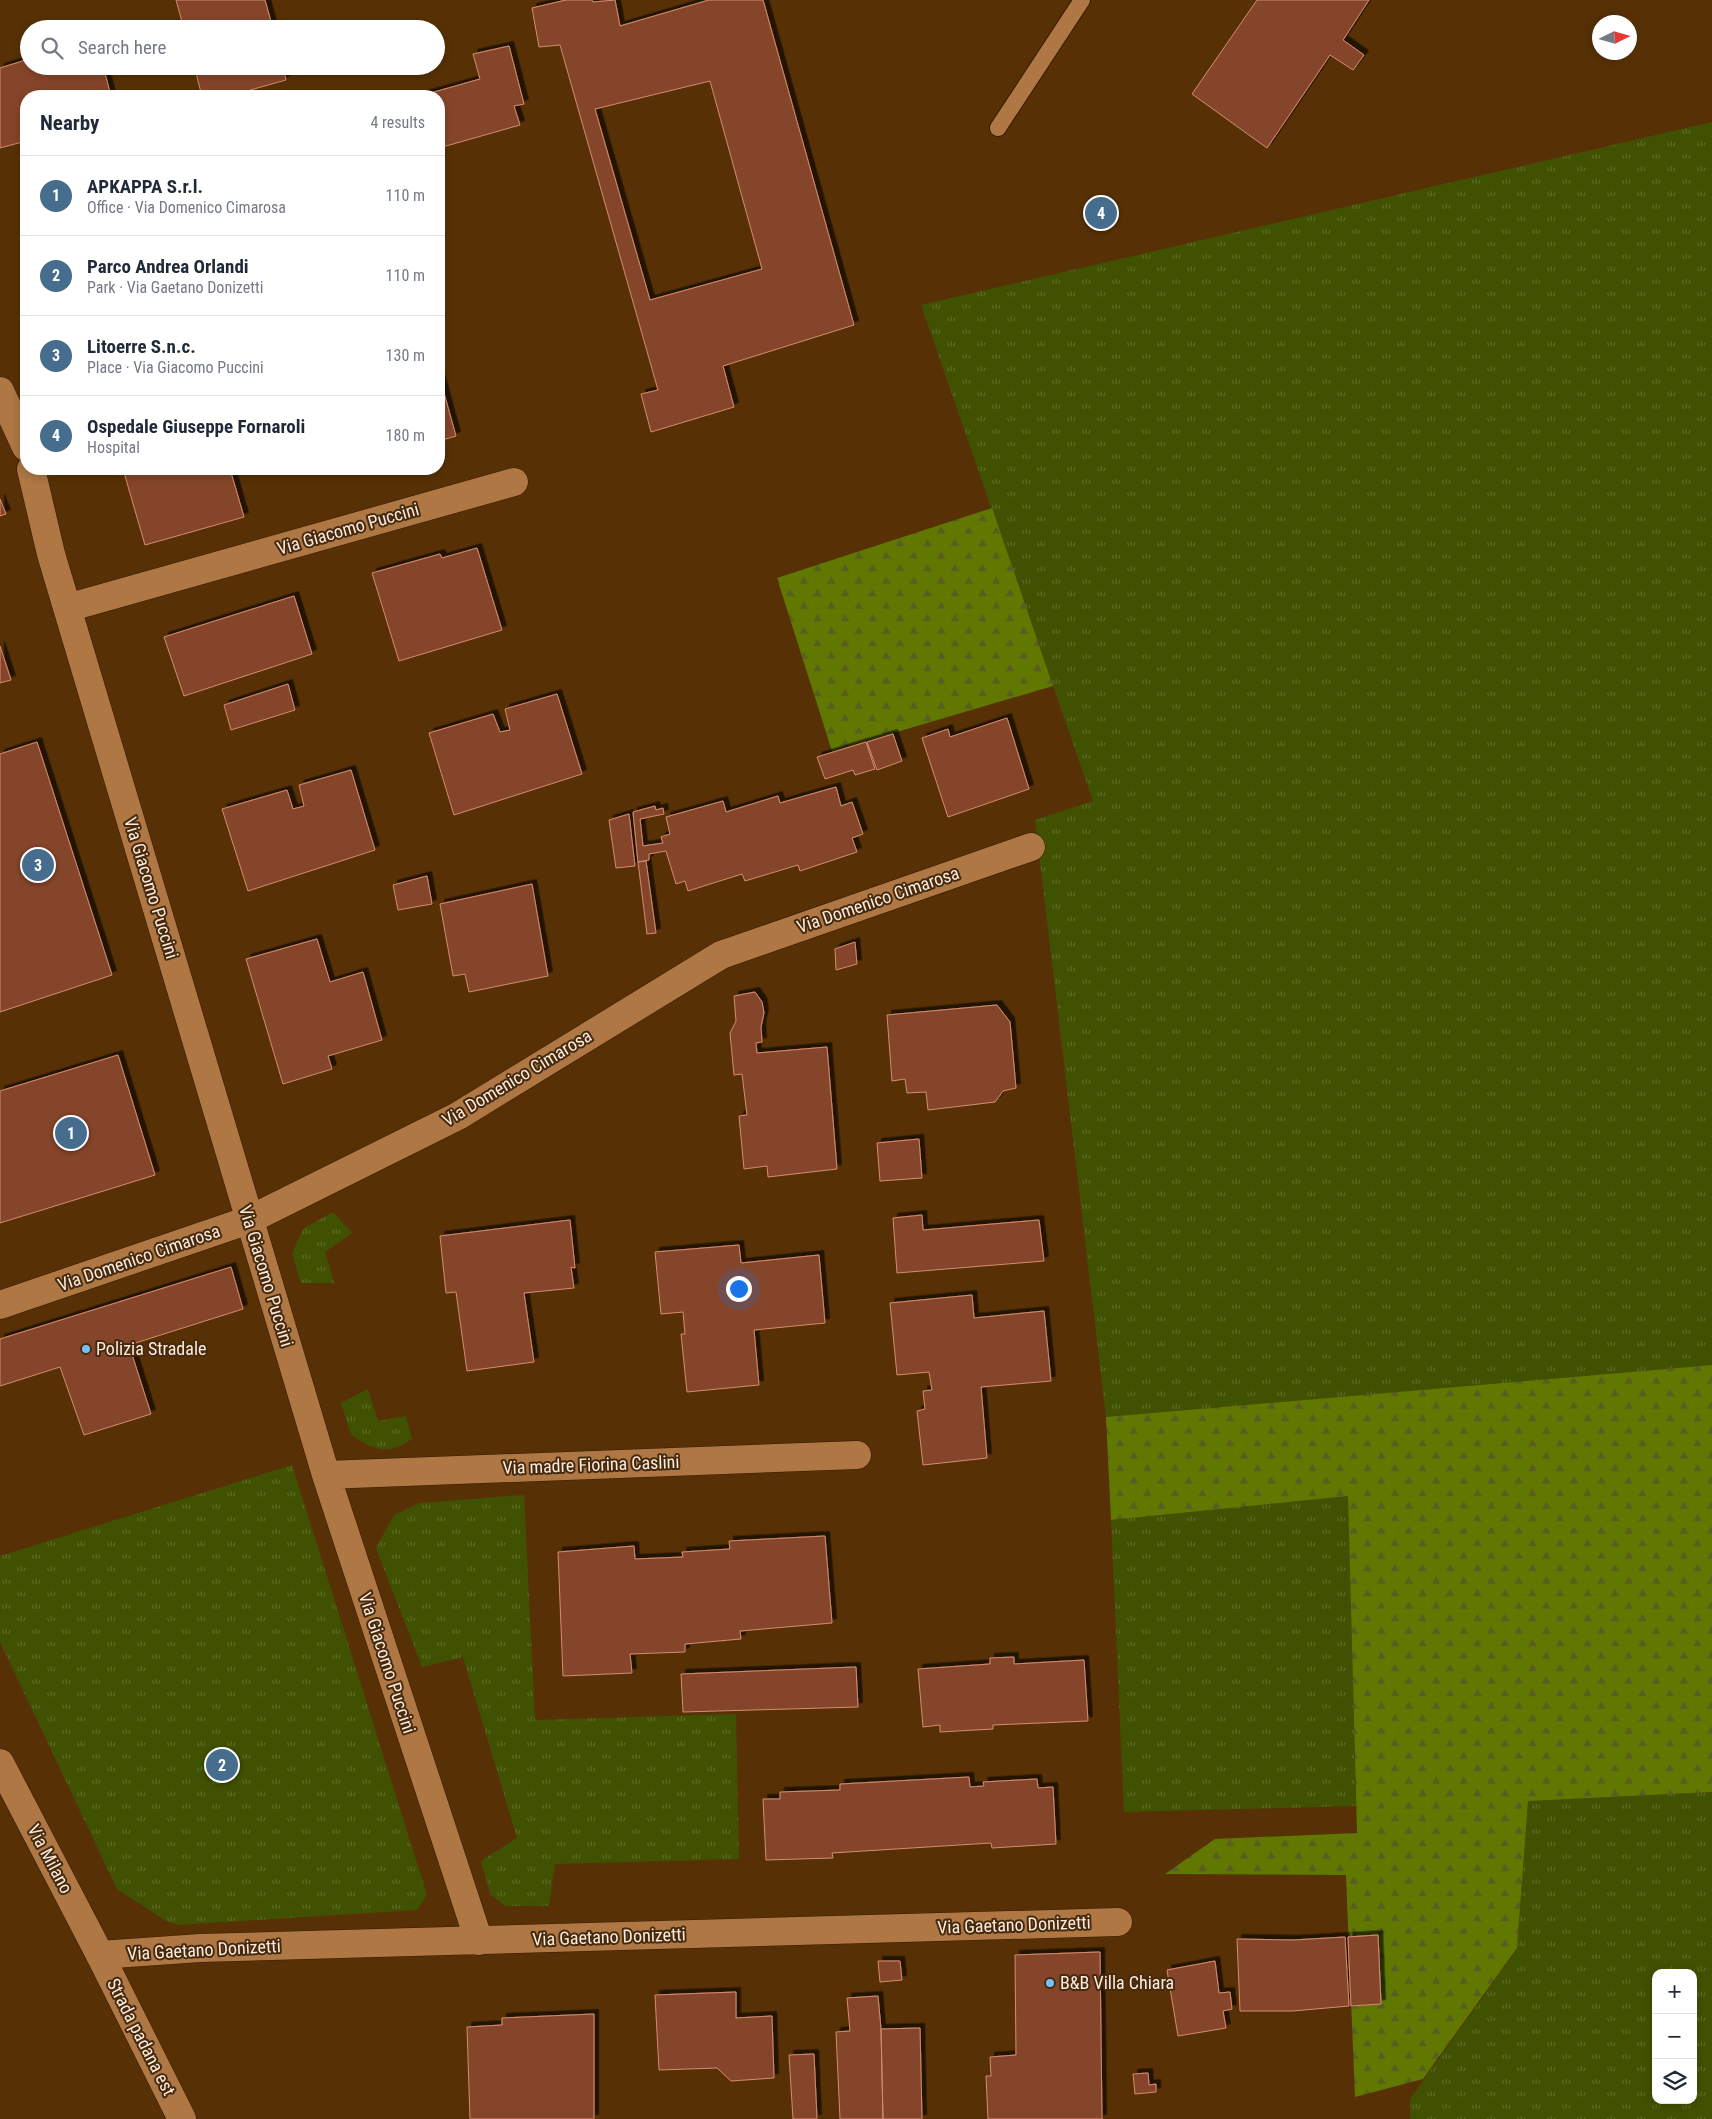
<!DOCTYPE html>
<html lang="en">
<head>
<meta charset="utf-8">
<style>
  body { margin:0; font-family:"Roboto Condensed",sans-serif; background:#f2f2f3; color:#1f2937 }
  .controls { position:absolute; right:15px; bottom:15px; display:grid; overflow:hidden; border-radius:10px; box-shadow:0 2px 8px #0003 }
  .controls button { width:45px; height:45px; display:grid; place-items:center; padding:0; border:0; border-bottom:1px solid #e0e1e3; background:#fff; color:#1f2937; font:25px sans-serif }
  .compass { position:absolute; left:1592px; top:15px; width:45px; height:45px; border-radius:50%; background:#fff; box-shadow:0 2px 8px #0003; rotate:85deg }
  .you { position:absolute; left:738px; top:1288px; width:18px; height:18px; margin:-12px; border:4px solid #fff; border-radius:50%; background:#1a73e8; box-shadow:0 0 0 8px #1a73e833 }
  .badge { display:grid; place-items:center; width:32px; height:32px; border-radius:50%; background:#466d8d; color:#fff; font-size:16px; font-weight:700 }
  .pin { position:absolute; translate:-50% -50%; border:2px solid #fff; box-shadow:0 1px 5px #0006 }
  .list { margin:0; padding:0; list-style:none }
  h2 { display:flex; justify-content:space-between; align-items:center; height:65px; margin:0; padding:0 20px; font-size:21px }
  h2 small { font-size:16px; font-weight:400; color:#747a83 }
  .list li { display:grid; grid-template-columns:32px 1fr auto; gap:15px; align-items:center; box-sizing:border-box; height:80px; padding:0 20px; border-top:1px solid #e0e1e3 }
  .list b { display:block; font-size:19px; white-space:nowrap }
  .list p { margin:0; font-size:16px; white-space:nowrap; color:#747a83 }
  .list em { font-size:16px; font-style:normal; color:#747a83 }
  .icon { flex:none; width:28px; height:28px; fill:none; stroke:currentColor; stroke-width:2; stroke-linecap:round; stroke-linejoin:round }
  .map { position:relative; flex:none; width:1712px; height:2119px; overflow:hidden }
  .search { position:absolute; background:#fff; box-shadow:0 2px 8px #0003; left:20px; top:20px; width:425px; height:55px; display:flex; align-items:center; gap:12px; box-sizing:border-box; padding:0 18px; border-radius:28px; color:#747a83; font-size:19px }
  .panel { position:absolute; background:#fff; box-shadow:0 2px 8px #0003; left:20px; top:90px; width:425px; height:385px; border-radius:20px }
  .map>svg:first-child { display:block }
  .grass { fill:url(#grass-tufts); fill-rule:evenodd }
  .forest { fill:url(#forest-firs) }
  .building { fill:#85452a; stroke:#d48c70; fill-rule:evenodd; filter:url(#shadow) }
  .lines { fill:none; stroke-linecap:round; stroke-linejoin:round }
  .service-casing { stroke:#361b00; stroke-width:18 }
  .minor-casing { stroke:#361b00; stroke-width:29 }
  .tertiary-casing { stroke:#361b00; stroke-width:29 }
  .service { stroke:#ae7744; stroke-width:16 }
  .minor { stroke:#ae7744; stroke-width:28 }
  .tertiary { stroke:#ae7744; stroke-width:28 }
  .poi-dot { fill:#76c0f7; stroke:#462a0e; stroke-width:2 }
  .labels { text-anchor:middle; stroke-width:4; stroke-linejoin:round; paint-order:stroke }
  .street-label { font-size:18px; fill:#feebdc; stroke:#462a0e }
  .poi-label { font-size:18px; fill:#feebdc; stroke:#462a0e; text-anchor:start }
</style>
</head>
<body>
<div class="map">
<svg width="1712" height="2119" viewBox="0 0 1712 2119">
  <defs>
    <pattern id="grass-tufts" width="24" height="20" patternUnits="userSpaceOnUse" patternTransform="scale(1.25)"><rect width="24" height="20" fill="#405101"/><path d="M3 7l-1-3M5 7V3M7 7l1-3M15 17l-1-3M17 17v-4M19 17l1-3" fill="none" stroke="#5d6a25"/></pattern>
    <pattern id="forest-firs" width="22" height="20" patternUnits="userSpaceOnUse" patternTransform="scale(1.25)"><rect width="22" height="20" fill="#617800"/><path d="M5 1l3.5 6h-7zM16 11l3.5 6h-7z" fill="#565f21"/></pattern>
    <filter id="shadow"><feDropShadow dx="4.5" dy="-4.5" stdDeviation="0" flood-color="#0009"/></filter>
  </defs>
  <rect width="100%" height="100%" fill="#573105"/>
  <!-- grass -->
  <path class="grass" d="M1712,122V1365L1106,1417L1035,820L1093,801L921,305Z
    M333,1212L352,1233L325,1252L334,1283H301L292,1253L304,1228Z
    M368,1389L378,1421L406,1416L412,1439C386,1456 375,1450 351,1435L341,1403Z
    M292,1465L427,1895L417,1910L178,1925L166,1921L117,1889L0,1642V1556Z
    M524,1495L535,1720L736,1714L739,1859L555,1864L549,1906H505L490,1894L481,1861L517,1838L463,1657L422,1667L376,1548L394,1515L419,1503Z
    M1348,1496L1356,1806L1124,1812L1111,1520Z
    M1712,1792V2119H1410V2099L1517,1949L1528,1801ZM1656,1973H1693V2100H1656Z"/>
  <!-- forest -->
  <path class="forest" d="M992,508L1053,686L832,751L777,578Z
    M1712,1365V1792L1528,1801L1517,1948L1423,2079L1355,2097L1346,1875L1165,1874L1215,1839L1357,1833L1348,1496L1111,1520L1106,1417Z"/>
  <!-- building -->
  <path class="building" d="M176,0H265L273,29H184Z
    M566,0H592L593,2L615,0L620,26L709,0H763L854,325L723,366L734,407L651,432L641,394L658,390L560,45L539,47L532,8ZM710,81L762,269L650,300L595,109Z
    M1257,0H1369L1343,40L1364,55L1353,70L1330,55L1267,148L1192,94Z
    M509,46L524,104L514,106L520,125L439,148V96H420L480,79L473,54Z
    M29,59V66H103L111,96H26V141L0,148V68Z
    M194,66H283L286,80L229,96H202Z
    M439,375L456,436L439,441Z
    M123,469H230L244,517L145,545Z
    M0,499L6,514L0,516Z
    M477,548L502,630L399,661L372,573L440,554L442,558Z
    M294,596L312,654L184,696L164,637Z
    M0,646L11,680L0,683Z
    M288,684L295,710L231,730L224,705Z
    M557,694L582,774L454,815L429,733L493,714L500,732L510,730L505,709Z
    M1007,718L1029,789L948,817L922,738L948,729L950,737Z
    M893,734L902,761L877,770L867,742Z
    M37,742L112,975L0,1012V754Z
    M866,742L875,769L855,775L853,770L825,779L817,757Z
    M351,770L375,850L248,891L222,809L287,790L293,809L304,806L299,785Z
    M836,787L841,806L852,802L863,834L852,838L857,852L800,871L798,865L745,881L742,874L688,891L685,881L676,884L666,851L649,854V860L638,862L633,812L655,806L656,810L663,808L664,814L640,819L643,846L663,843L661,837L670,834L666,817L723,801L726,812L778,796L780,803Z
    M629,814L635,866L616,868L609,820Z
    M646,861L656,933L647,934L638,862Z
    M427,876L432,904L398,910L393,885Z
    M532,884L548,976L469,992L465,974L453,976L440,904Z
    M317,939L330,982L363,972L382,1040L328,1056L332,1069L283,1084L246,959Z
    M855,942L857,964L836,970L835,949Z
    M755,992L762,1002L764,1013L761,1027L762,1042L756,1043L757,1053L827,1047L837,1169L768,1177L767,1166L744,1169L739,1116L747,1115L742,1074L734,1075L730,1033L736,1021L734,996Z
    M997,1005L1010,1022L1016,1088L1003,1091L995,1102L928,1110L926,1092L907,1093L905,1079L892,1081L887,1015Z
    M118,1055L155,1175L0,1223V1091Z
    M919,1139L922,1178L880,1181L877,1143Z
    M922,1215L923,1230L1039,1220L1044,1261L897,1273L893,1218Z
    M570,1220L575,1268L571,1267L574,1288L524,1293L534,1362L467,1371L456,1292L446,1293L440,1236Z
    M739,1245L741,1263L819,1255L825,1323L754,1330L759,1385L687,1392L681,1334H685L683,1312L661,1314L655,1252Z
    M231,1267L243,1309L129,1345L151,1414L84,1435L60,1367L0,1386V1339Z
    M972,1295L974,1318L1044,1311L1051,1381L981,1387L987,1458L923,1465L917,1411L925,1409L923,1391L932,1390L929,1372L897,1375L890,1303Z
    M825,1536L832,1623L740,1631L741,1639L685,1644V1652L630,1654L632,1673L563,1676L558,1552L634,1546L635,1559L683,1557L682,1552L730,1549L729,1541Z
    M1014,1657V1664L1084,1660L1088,1721L993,1725V1729L940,1732V1725L923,1727L918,1669L990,1664V1658Z
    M856,1667L858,1707L683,1712L681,1674Z
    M969,1777L970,1787L984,1786L983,1782L1037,1779L1038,1788L1053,1787L1056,1844L992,1848L991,1843L832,1853L833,1858L766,1860L763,1799H780V1792L840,1790V1784Z
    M1378,1935L1381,2004L1351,2006L1348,1937Z
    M1345,1937L1349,2006L1293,2011H1240L1237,1939L1293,1940Z
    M1100,1952L1102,2119H988L986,2076H991L990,2057L1016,2055L1015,1955Z
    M878,1961H900L902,1980L880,1982Z
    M1215,1961L1219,1993L1230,1992L1232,2009L1223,2011L1226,2028L1178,2036L1167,1970Z
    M736,1992V2018L772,2016L774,2078L731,2081L717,2068L659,2070L655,1995Z
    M878,1996L881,2029L883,2119H840L836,2032L850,2031L847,1998Z
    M594,2014V2119H470L467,2027L502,2025V2018Z
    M920,2028L922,2119H883L881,2029Z
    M814,2054L817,2119H793L789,2055Z
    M1148,2073L1149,2085L1156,2084V2092L1135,2094L1133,2074Z"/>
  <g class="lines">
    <defs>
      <path id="service" d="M998,128L1082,0"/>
      <path id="minor" d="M0,391L26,447
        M31,469L51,554L326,1475L479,1941
        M67,608L514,482
        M0,1305L249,1220L458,1116L721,955L1031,847
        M326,1475L857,1455
        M100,1955L200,1948L1118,1922"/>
      <path id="tertiary" d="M0,1763L100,1955L182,2119"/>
    </defs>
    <!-- service casing -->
    <use href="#service" class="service-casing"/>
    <!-- minor casing -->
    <use href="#minor" class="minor-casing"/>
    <!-- tertiary casing -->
    <use href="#tertiary" class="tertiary-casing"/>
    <!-- service -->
    <use href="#service" class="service"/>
    <!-- minor -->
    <use href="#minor" class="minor"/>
    <!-- tertiary -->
    <use href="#tertiary" class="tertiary"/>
  </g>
  <!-- markers -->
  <g class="poi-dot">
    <circle cx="86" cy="1349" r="5"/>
    <circle cx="1050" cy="1983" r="5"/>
  </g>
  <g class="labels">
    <!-- street labels -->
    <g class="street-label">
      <text transform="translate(348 529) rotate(-16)" y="6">Via Giacomo Puccini</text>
      <text transform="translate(151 888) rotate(73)" y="6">Via Giacomo Puccini</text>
      <text transform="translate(878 900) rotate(-19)" y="6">Via Domenico Cimarosa</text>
      <text transform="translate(517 1078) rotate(-31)" y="6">Via Domenico Cimarosa</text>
      <text transform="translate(139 1258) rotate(-19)" y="6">Via Domenico Cimarosa</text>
      <text transform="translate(266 1276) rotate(73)" y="6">Via Giacomo Puccini</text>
      <text transform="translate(591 1465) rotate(-2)" y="6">Via madre Fiorina Caslini</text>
      <text transform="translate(387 1663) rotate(72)" y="6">Via Giacomo Puccini</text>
      <text transform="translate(50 1859) rotate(62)" y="6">Via Milano</text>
      <text transform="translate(1014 1925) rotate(-2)" y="6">Via Gaetano Donizetti</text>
      <text transform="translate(609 1937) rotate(-2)" y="6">Via Gaetano Donizetti</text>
      <text transform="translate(204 1950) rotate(-3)" y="6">Via Gaetano Donizetti</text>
      <text transform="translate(141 2037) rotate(63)" y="6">Strada padana est</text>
    </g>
    <!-- poi labels -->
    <g class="poi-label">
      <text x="96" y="1355">Polizia Stradale</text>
      <text x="1060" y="1989">B&amp;B Villa Chiara</text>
    </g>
  </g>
</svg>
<div class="controls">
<button>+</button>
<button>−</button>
<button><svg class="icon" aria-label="layers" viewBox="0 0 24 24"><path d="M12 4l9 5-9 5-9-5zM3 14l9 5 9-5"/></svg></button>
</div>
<svg class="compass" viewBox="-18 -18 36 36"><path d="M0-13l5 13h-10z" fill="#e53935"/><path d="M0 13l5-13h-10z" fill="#747a83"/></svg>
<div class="you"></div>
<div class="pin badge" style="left:71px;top:1133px">1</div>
<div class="pin badge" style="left:222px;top:1765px">2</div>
<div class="pin badge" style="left:38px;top:865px">3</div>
<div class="pin badge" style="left:1101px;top:213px">4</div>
<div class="search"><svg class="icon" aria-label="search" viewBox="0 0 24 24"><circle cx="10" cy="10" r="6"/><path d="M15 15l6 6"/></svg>Search here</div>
<section class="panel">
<h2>Nearby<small>4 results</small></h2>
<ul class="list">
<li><span class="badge">1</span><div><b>APKAPPA S.r.l.</b><p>Office · Via Domenico Cimarosa</p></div><em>110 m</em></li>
<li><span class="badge">2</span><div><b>Parco Andrea Orlandi</b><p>Park · Via Gaetano Donizetti</p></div><em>110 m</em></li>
<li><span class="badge">3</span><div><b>Litoerre S.n.c.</b><p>Place · Via Giacomo Puccini</p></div><em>130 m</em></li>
<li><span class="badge">4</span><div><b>Ospedale Giuseppe Fornaroli</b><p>Hospital</p></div><em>180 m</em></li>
</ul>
</section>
</div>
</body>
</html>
